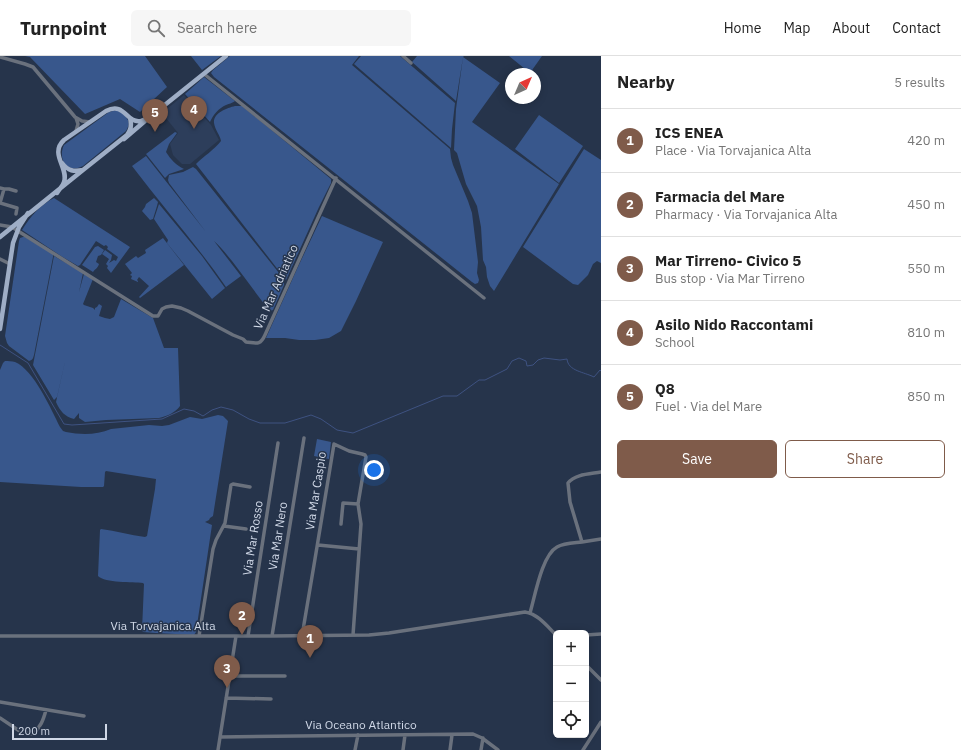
<!DOCTYPE html>
<html lang="en">
<head>
<meta charset="utf-8">
<style>
  body { margin:0; font-family:"IBM Plex Sans",sans-serif; background:#f6f6f6; color:#222 }
  .controls { position:absolute; right:12px; bottom:12px; display:grid; overflow:hidden; border-radius:6px; box-shadow:0 2px 10px #0003 }
  .controls button { width:36px; height:36px; display:grid; place-items:center; padding:0; border:0; border-bottom:1px solid #e0e0e0; background:#fff; color:#222; font:20px sans-serif }
  .compass { position:absolute; left:505px; top:12px; width:36px; height:36px; border-radius:50%; background:#fff; box-shadow:0 2px 10px #0003; rotate:44deg }
  .scale { position:absolute; left:12px; bottom:10px; width:95px; box-sizing:border-box; padding-left:4px; border:2px solid #d0d8e7; border-top:0; font-size:11px; line-height:14px; white-space:nowrap; color:#d0d8e7; -webkit-text-stroke:3px #26344b; paint-order:stroke }
  .you { position:absolute; left:374px; top:414px; width:14px; height:14px; margin:-10px; border:3px solid #fff; border-radius:50%; background:#1a73e8; box-shadow:0 0 0 6px #1a73e833 }
  .badge { display:grid; place-items:center; width:26px; height:26px; border-radius:50%; background:#7f5b4a; color:#fff; font-size:13px; font-weight:700 }
  .pin { position:absolute; translate:-50% -33px; filter:drop-shadow(0 1px 2px #0008) }
  .pin::after { content:''; position:absolute; top:21px; width:14px; height:12px; background:inherit; clip-path:polygon(0 0,100% 0,50% 100%) }
  .list { margin:0; padding:0; list-style:none }
  h2 { display:flex; justify-content:space-between; align-items:center; height:52px; margin:0; padding:0 16px; font-size:17px }
  h2 small { font-size:13px; font-weight:400; color:#767676 }
  .list li { display:grid; grid-template-columns:26px 1fr auto; gap:12px; align-items:center; box-sizing:border-box; height:64px; padding:0 16px; border-top:1px solid #e0e0e0 }
  .list b { display:block; font-size:15px; white-space:nowrap }
  .list p { margin:0; font-size:13px; white-space:nowrap; color:#767676 }
  .list em { font-size:13px; font-style:normal; color:#767676 }
  .actions { display:flex; gap:8px; padding:12px 16px }
  .actions a { flex:1; padding:9px 0; border:1px solid #7f5b4a; border-radius:6px; text-align:center; font-size:14px; color:#7f5b4a }
  .actions .main { background:#7f5b4a; color:#fff }
  .icon { flex:none; width:22px; height:22px; fill:none; stroke:currentColor; stroke-width:2; stroke-linecap:round; stroke-linejoin:round }
  .map { position:relative; flex:none; width:601px; height:694px; overflow:hidden }
  header { display:flex; align-items:center; gap:24px; box-sizing:border-box; height:56px; padding:0 20px; background:#fff; border-bottom:1px solid #e0e0e0 }
  header strong { font-size:19px }
  nav { display:flex; gap:22px; margin-inline-start:auto; font-size:14px }
  .search { width:280px; height:36px; background:#f6f6f6; display:flex; align-items:center; gap:10px; box-sizing:border-box; padding:0 14px; border-radius:6px; color:#767676; font-size:15px }
  main { display:flex }
  aside { flex:1; background:#fff }
  .map>svg:first-child { display:block }
  .built { fill:#2d3e5b }
  .green { fill:#38578c }
  .lines { fill:none; stroke-linecap:round; stroke-linejoin:round }
  .stream { stroke:#3e5281; stroke-width:1 }
  .minor { stroke:#6a717d; stroke-width:3.5 }
  .major { stroke:#9faec6; stroke-width:4.5 }
  .labels { text-anchor:middle; stroke-width:3; stroke-linejoin:round; paint-order:stroke }
  .street-label { font-size:12px; fill:#d0d8e7; stroke:#26344b }
</style>
</head>
<body>
<header>
<strong>Turnpoint</strong>
<div class="search"><svg class="icon" aria-label="search" viewBox="0 0 24 24"><circle cx="10" cy="10" r="6"/><path d="M15 15l6 6"/></svg>Search here</div>
<nav><a>Home</a><a>Map</a><a>About</a><a>Contact</a></nav>
</header>
<main>
<div class="map">
<svg width="601" height="694" viewBox="0 0 601 694">
  <rect width="100%" height="100%" fill="#26344b"/>
  <!-- built -->
  <path class="built" d="M184,39L211,69L219,84L190,108H182L173,99L170,88L178,77L162,57Z"/>
  <!-- green -->
  <path class="green" d="M25,0H145L167,31L140,56L120,43L85,58L30,1Z
    M191,0H221L202,14Z
    M230,0H359L352,9L450,93L451,102L453,109L468,145L472,157L478,206L477,217L479,224L478,227L475,228L472,226L214,21L211,17L213,14Z
    M361,0H400L455,47L452,73L451,92L354,8Z
    M417,0H464L463,1L456,45L412,6Z
    M509,0H542L530,17Z
    M463,1L500,27L472,66L559,128L494,235L490,230L487,221L486,211L483,204L481,171L477,150L466,128L457,97L454,94L456,53Z
    M204,21L235,45C231,48 230,47 226,49C219,52 213,59 210,66L185,38Z
    M235,50H242L331,123V127L319,151L286,224L196,108C204,100 214,94 221,85C220,79 215,74 214,67C213,57 227,52 235,50Z
    M113,55H120C127,62 132,65 126,75L83,110C68,118 57,104 64,89L109,56Z
    M539,59L583,90L559,127L515,93Z
    M175,76L177,77L169,88L166,96C171,104 176,109 184,113L169,118L165,122L146,98Z
    M584,93L601,104V207L597,205L593,208L588,219L578,229L573,228L523,191Z
    M146,100L206,176L169,127L168,124L169,119L183,116L193,111L196,113L279,217L284,225V229L273,254L270,255C257,239 245,222 232,205C226,198 221,191 214,185L241,220L226,231C197,189 163,151 132,110Z
    M54,142L130,191L111,217L107,212L108,210L106,208L109,203L102,198L105,194L112,199L111,204L109,207L114,204L116,205L118,201L107,193L108,191L106,189L104,190L96,185L80,209L78,210L61,200L22,174C30,161 40,149 54,142Z
    M154,142L158,146L157,150L153,163L150,164L142,155L145,151L146,148Z
    M159,148L202,200L225,232L212,243L167,187L168,184L154,163Z
    M322,160L383,186L356,245L341,275L329,282L315,284H299L285,282H266L297,213Z
    M23,181H25L53,198V201L34,299C33,302 33,304 29,305L9,290L7,287L5,280L19,185L20,182Z
    M163,182L184,209L140,242L139,241L149,230L139,221L137,224L138,225V226L131,223L132,220L130,219L132,217L125,208L136,200L138,202L146,197L145,194Z
    M98,190L104,194L101,199L98,200L96,206L99,208C98,212 95,213 93,216L82,209L95,191Z
    M54,200L83,217L79,236L84,218L93,223L83,248L84,249L93,252L95,254V252L97,251L99,248L102,250L99,260L105,262L110,263L114,261L121,243L153,262L164,292H178L180,350C175,357 167,360 159,362L106,364L85,366L79,362V357L74,363C65,361 60,355 56,346L66,301L57,341L54,344L33,309Z
    M5,305C8,305 12,305 15,306C34,314 51,353 60,371L63,375L66,376C81,379 97,379 111,373L149,369L162,370L169,369L190,361L202,363L218,359L223,360L228,365L213,460L210,462L209,464L205,466L212,469L196,576L194,579L156,577L143,576L142,574L144,528L143,527C133,526 105,527 98,520L100,474L101,473C116,475 130,479 145,481L147,480L155,433L156,423L106,415L105,416L104,430L103,431H81L0,426V314L3,307Z
    M317,383L331,386L329,403L314,400Z"/>
  <g class="lines">
    <!-- stream -->
    <path class="stream" d="M0,289L28,307L64,368L72,369L162,363L184,353L194,355L203,360L212,354L221,351L233,354L249,363L260,367H285L311,359L321,363L337,374L353,377L443,340H457L479,324H485L507,313L512,305L519,302L526,305L527,310L533,309L538,304L544,302L560,304L567,303C568,315 584,316 594,321L600,314L601,315"/>
    <!-- minor -->
    <path class="minor" d="M403,0L411,7
      M0,1L25,8L33,11L75,61L82,65L90,66
      M204,18L484,242
      M76,62L78,68L76,75
      M0,132L4,133L0,147
      M4,133H9L16,135
      M0,147L17,152L16,158
      M0,169L12,171L18,175L153,260H158L162,253L166,251L172,250L181,252L188,255L233,279L243,283L246,286C256,287 260,290 265,279L336,122
      M0,203L10,208
      M224,470L246,473
      M582,486L601,483
      M318,489L359,493
      M530,557C535,540 542,499 557,491C564,487 574,487 582,486L570,446L568,427C575,418 590,418 601,416
      M353,579L361,468L358,448
      M586,579L601,578
      M0,580H272L369,579L389,577L525,556C538,558 547,570 556,579
      M199,580L213,493L216,484L225,467L231,429L233,428L250,431
      M248,580L278,387
      M272,580L304,382
      M302,580L315,503L334,388L349,395L362,398L365,399L366,401L358,448L343,447L341,468
      M586,609L601,624
      M229,620H285
      M226,642L271,643
      M0,646L84,660
      M0,662L21,676L33,678C41,670 43,665 46,654
      M220,681L473,678L482,682L498,694
      M218,694L236,580
      M355,694L358,679
      M403,694L405,679
      M450,694L452,679
      M481,694L483,682
      M583,694L601,666"/>
    <!-- major -->
    <path class="major" d="M151,60L226,0
      M124,83L145,65
      M62,107C68,115 74,116 83,114L127,79C131,74 132,69 130,62
      M57,137C59,133 63,130 64,126C69,112 49,98 64,84L106,55C125,45 126,68 141,65C145,64 149,61 153,59
      M0,181L83,114
      M0,273L13,187L19,171L28,157"/>
  </g>
  <g class="labels">
    <!-- street labels -->
    <g class="street-label">
      <text transform="translate(276 231) rotate(-66)" y="4">Via Mar Adriatico</text>
      <text transform="translate(316 435) rotate(-81)" y="4">Via Mar Caspio</text>
      <text transform="translate(278 480) rotate(-81)" y="4">Via Mar Nero</text>
      <text transform="translate(253 482) rotate(-81)" y="4">Via Mar Rosso</text>
      <text x="163" y="574">Via Torvajanica Alta</text>
      <text x="361" y="673">Via Oceano Atlantico</text>
    </g>
  </g>
</svg>
<div class="controls">
<button>+</button>
<button>−</button>
<button><svg class="icon" aria-label="locate" viewBox="0 0 24 24"><circle cx="12" cy="12" r="6"/><path d="M12 2v4M12 18v4M2 12h4M18 12h4"/></svg></button>
</div>
<svg class="compass" viewBox="-18 -18 36 36"><path d="M0-13l5 13h-10z" fill="#e53935"/><path d="M0 13l5-13h-10z" fill="#767676"/></svg>
<div class="scale">200 m</div>
<div class="you"></div>
<div class="pin badge" style="left:310px;top:602px">1</div>
<div class="pin badge" style="left:242px;top:579px">2</div>
<div class="pin badge" style="left:227px;top:632px">3</div>
<div class="pin badge" style="left:194px;top:73px">4</div>
<div class="pin badge" style="left:155px;top:76px">5</div>
</div>
<aside>
<h2>Nearby<small>5 results</small></h2>
<ul class="list">
<li><span class="badge">1</span><div><b>ICS ENEA</b><p>Place · Via Torvajanica Alta</p></div><em>420 m</em></li>
<li><span class="badge">2</span><div><b>Farmacia del Mare</b><p>Pharmacy · Via Torvajanica Alta</p></div><em>450 m</em></li>
<li><span class="badge">3</span><div><b>Mar Tirreno- Civico 5</b><p>Bus stop · Via Mar Tirreno</p></div><em>550 m</em></li>
<li><span class="badge">4</span><div><b>Asilo Nido Raccontami</b><p>School</p></div><em>810 m</em></li>
<li><span class="badge">5</span><div><b>Q8</b><p>Fuel · Via del Mare</p></div><em>850 m</em></li>
</ul>
<div class="actions"><a class="main">Save</a><a>Share</a></div>
</aside>
</main>
</body>
</html>
